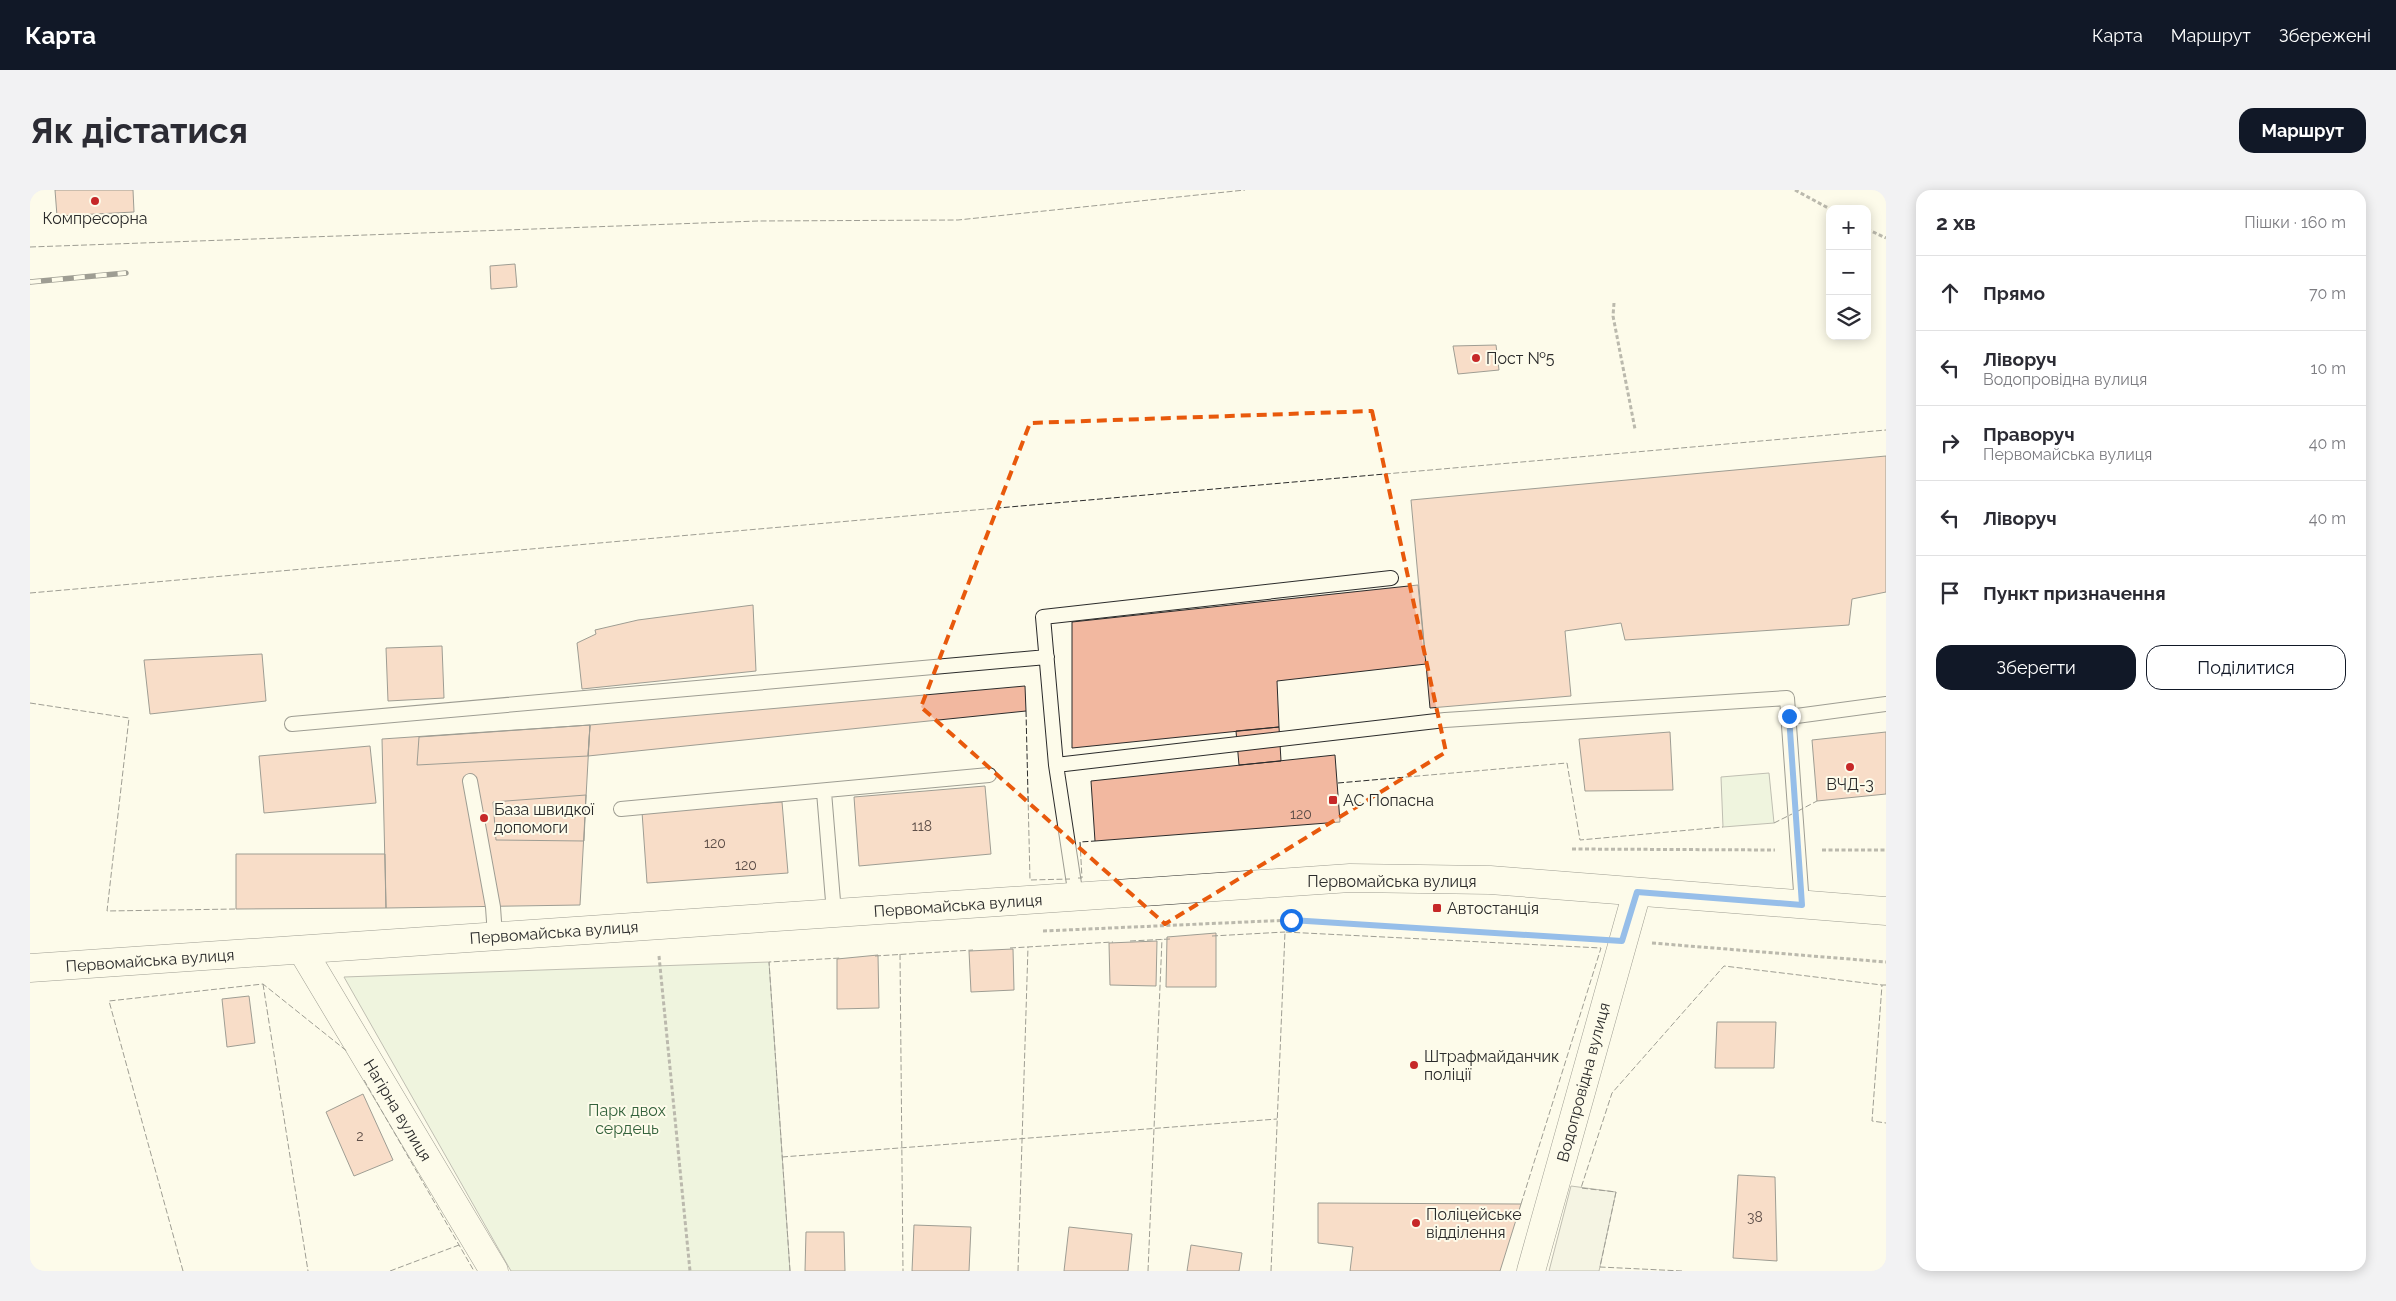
<!DOCTYPE html>
<html lang="uk">
<head>
<meta charset="utf-8">
<style>
  body { margin:0; font-family:Raleway,sans-serif; background:#f2f2f3; color:#2b2b33 }
  .controls { position:absolute; right:15px; top:15px; display:grid; overflow:hidden; border-radius:10px; box-shadow:0 2px 12px #0003 }
  .controls button { width:45px; height:45px; display:grid; place-items:center; padding:0; border:0; border-bottom:1px solid #e1e1e2; background:#fff; color:#2b2b33; font:25px sans-serif }
  .stop { position:absolute; width:15px; height:15px; margin:-11px; border:4px solid #1a73e8; border-radius:50%; background:#fff }
  .stop.end { background:#1a73e8; border-color:#fff; box-shadow:0 1px 5px #0008 }
  .list { margin:0; padding:0; list-style:none }
  h2 { display:flex; justify-content:space-between; align-items:center; height:65px; margin:0; padding:0 20px; font-size:21px }
  h2 small { font-size:16px; font-weight:400; color:#7c7c81 }
  .list li { display:grid; grid-template-columns:32px 1fr auto; gap:15px; align-items:center; box-sizing:border-box; height:75px; padding:0 20px; border-top:1px solid #e1e1e2 }
  .list b { display:block; font-size:19px; white-space:nowrap }
  .list p { margin:0; font-size:16px; white-space:nowrap; color:#7c7c81 }
  .list em { font-size:16px; font-style:normal; color:#7c7c81 }
  .actions { display:flex; gap:10px; padding:15px 20px }
  .actions a { flex:1; padding:11px 0; border:1px solid #111827; border-radius:15px; text-align:center; font-size:18px; color:#111827 }
  .actions .main { background:#111827; color:#fff }
  .icon { flex:none; width:28px; height:28px; fill:none; stroke:currentColor; stroke-width:2; stroke-linecap:round; stroke-linejoin:round }
  .map { position:relative; flex:none; width:1856px; height:1081px; overflow:hidden; border-radius:15px }
  header { display:flex; align-items:center; gap:30px; box-sizing:border-box; height:70px; padding:0 25px; background:#111827; color:#fff }
  header strong { font-size:24px }
  nav { display:flex; gap:28px; margin-inline-start:auto; font-size:18px }
  .intro { display:flex; align-items:center; justify-content:space-between; box-sizing:border-box; height:120px; padding:0 30px }
  h1 { margin:0; font-size:35px }
  .button { padding:12px 22px; border-radius:15px; background:#111827; color:#fff; font-size:18px; font-weight:700 }
  main { display:flex; gap:30px; padding:0 30px }
  aside { flex:1; background:#fff; border-radius:15px; box-shadow:0 2px 12px #0003 }
  .map>svg:first-child { display:block }
  .green { fill:#deebd1; stroke:#74746e }
  .parking { fill:#eceadb; stroke:#74746e }
  .building { fill:#f2b8a0; stroke:#2b2b2b }
  .lines { fill:none; stroke-linecap:round; stroke-linejoin:round }
  .service-casing { stroke:#2b2b2b; stroke-width:16 }
  .minor-casing { stroke:#2b2b2b; stroke-width:29 }
  .tertiary-casing { stroke:#2b2b2b; stroke-width:29 }
  .path { stroke:#6a6964; stroke-width:3; stroke-dasharray:4 2.5; stroke-linecap:butt }
  .service { stroke:#fdfbea; stroke-width:14 }
  .minor { stroke:#fdfbea; stroke-width:28 }
  .tertiary { stroke:#fdfbea; stroke-width:28 }
  .rail-casing { stroke:#2b2b2b; stroke-width:5.5 }
  .rail { stroke:#fdfbea; stroke-width:4; stroke-dasharray:11; stroke-linecap:butt }
  .fence { stroke:#2b2b2b; stroke-width:1; stroke-dasharray:6 2.5; stroke-linecap:butt }
  .route { stroke:#1a73e8; stroke-width:6 }
  .marked { fill:none; stroke:#e8590c; stroke-width:4; stroke-dasharray:10 6; stroke-linejoin:round }
  .poi-dot { fill:#c62828; stroke:#fdfbea; stroke-width:2 }
  .labels { text-anchor:middle; stroke-width:4; stroke-linejoin:round; paint-order:stroke }
  .number-label { font-size:14px; fill:#5d4e48 }
  .poi-label { font-size:16px; fill:#2b2b2b; stroke:#fdfbea; text-anchor:start }
  .street-label { font-size:16px; fill:#2b2b2b; stroke:#fdfbea }
  .park-label { font-size:16px; fill:#34623c; stroke:#fdfbea }
</style>
</head>
<body>
<header>
<strong>Карта</strong>
<nav><a>Карта</a><a>Маршрут</a><a>Збережені</a></nav>
</header>
<div class="intro"><h1>Як дістатися</h1><a class="button">Маршрут</a></div>
<main>
<div class="map">
<svg width="1856" height="1081" viewBox="0 0 1856 1081">
  <rect width="100%" height="100%" fill="#fdfbea"/>
  <!-- green -->
  <path class="green" d="M1739,583L1744,633L1693,637L1691,587Z
    M739,772L760,1081H481L314,787Z"/>
  <!-- parking -->
  <path class="parking" d="M1541,996L1586,1002L1569,1081H1519Z"/>
  <!-- building -->
  <path class="building" d="M25,0H103L104,22L27,26Z
    M485,74L487,97L461,99L460,76Z
    M1466,155L1469,180L1428,184L1423,156Z
    M1856,266V402L1822,409L1819,435L1595,450L1591,433L1535,441L1541,506L1400,518L1381,310Z
    M1388,395L1396,474L1247,491L1249,537L1042,558V432Z
    M723,415L726,481L552,499L547,453L566,444L565,440L608,430Z
    M412,456L414,508L358,511L356,458Z
    M232,464L236,511L120,524L114,470Z
    M995,496L996,521L558,566L560,535Z
    M560,535L550,715L356,718L352,549Z
    M560,535L558,566L387,575L389,547Z
    M1249,537L1251,571L1209,575L1206,541Z
    M1640,542L1643,600L1555,601L1549,549Z
    M1856,542V604L1787,611L1782,550Z
    M340,556L346,613L234,623L229,566Z
    M1305,565L1310,632L1065,651L1061,591Z
    M955,596L961,664L829,676L824,607Z
    M556,605L554,651L466,650L463,612Z
    M752,612L758,683L617,693L612,622Z
    M206,664H355L356,718L206,719Z
    M1186,743V797H1136L1137,747Z
    M1127,751L1126,796L1080,795L1079,753Z
    M983,759L984,800L941,802L939,761Z
    M848,765L849,818L807,819V769Z
    M219,806L225,853L197,857L192,809Z
    M1687,832H1746L1744,878H1685Z
    M333,904L363,970L324,986L296,922Z
    M1708,985L1745,987L1747,1071L1703,1068Z
    M1288,1013L1491,1014L1470,1081H1320L1323,1057L1288,1053Z
    M884,1035L941,1037L939,1081H882Z
    M1039,1037L1102,1044L1098,1081H1034Z
    M776,1042H814L815,1081H775Z
    M1161,1055L1212,1063L1209,1081H1157Z"/>
  <g class="lines">
    <defs>
      <path id="service" d="M1759,527L1856,514
        M262,534L1017,467
        M1026,575L1415,530L1757,508L1772,715
        M440,591L463,717L465,746
        M794,602L804,723
        M591,619L959,585
        M1046,707L1026,575L1013,427L1361,388"/>
      <path id="minor" d="M272,760L464,1081
        M1501,1081L1607,702"/>
      <path id="tertiary" d="M0,778L1320,688L1460,690L1856,721"/>
    </defs>
    <!-- service casing -->
    <use href="#service" class="service-casing"/>
    <!-- minor casing -->
    <use href="#minor" class="minor-casing"/>
    <!-- tertiary casing -->
    <use href="#tertiary" class="tertiary-casing"/>
    <!-- path -->
    <path class="path" d="M1765,0L1800,19
      M1837,39L1856,48
      M1584,113L1583,126L1605,239
      M1542,659L1745,660
      M1792,660H1856
      M1013,741L1261,730L1564,749
      M1622,753L1856,772
      M629,766L660,1081"/>
    <!-- service -->
    <use href="#service" class="service"/>
    <!-- minor -->
    <use href="#minor" class="minor"/>
    <!-- tertiary -->
    <use href="#tertiary" class="tertiary"/>
    <defs>
      <path id="rail" d="M0,92L96,83"/>
    </defs>
    <!-- rail casing -->
    <use href="#rail" class="rail-casing"/>
    <!-- rail -->
    <use href="#rail" class="rail"/>
    <!-- fence -->
    <path class="fence" d="M0,57L728,31L928,30L1215,0
      M0,403L1856,240
      M0,513L99,528L77,721L206,719
      M996,521L1000,690L1040,689
      M1308,593L1537,573L1550,650L1693,637
      M1768,621L1787,611
      M1744,633L1762,624
      M1048,688H1052L1050,652L1065,651
      M1182,746L1255,742
      M1100,751L1140,749
      M980,758L1083,752
      M870,764L873,1081
      M845,766L943,760
      M233,794L278,1081
      M1856,795H1852L1842,931L1856,933
      M334,890L444,1081
      M752,967L1247,929
      M153,1081L79,811L233,794L318,862
      M360,1081L429,1055
      M760,1081L739,772L811,768
      M988,1081L998,757
      M1118,1081L1132,749
      M1241,1081L1255,742L1571,758L1491,1014
      M1652,1081L1570,1077L1586,1002L1551,998L1582,903L1694,776L1852,795"/>
  </g>
  <g class="lines">
    <!-- route -->
    <path class="route" d="M1261,730L1592,751L1607,702L1772,715L1759,526"/>
  </g>
  <!-- marked area -->
  <path d="M0 0H1856V1081H0ZM1342,221L1416,562L1135,734L891,517L1000,233Z" fill="#fdfbea" fill-opacity=".55" fill-rule="evenodd"/>
  <path class="marked" d="M1342,221L1416,562L1135,734L891,517L1000,233Z"/>
  <!-- markers -->
  <g class="poi-dot">
    <circle cx="65" cy="11" r="5"/>
    <circle cx="1446" cy="168" r="5"/>
    <circle cx="1820" cy="577" r="5"/>
    <rect x="1298" y="605" width="10" height="10" rx="2.5"/>
    <circle cx="454" cy="628" r="5"/>
    <rect x="1402" y="713" width="10" height="10" rx="2.5"/>
    <circle cx="1384" cy="875" r="5"/>
    <circle cx="1386" cy="1033" r="5"/>
  </g>
  <g class="labels">
    <!-- number labels -->
    <g class="number-label">
      <text x="1271" y="629">120</text>
      <text x="892" y="641">118</text>
      <text x="685" y="658">120</text>
      <text x="716" y="680">120</text>
      <text x="330" y="951">2</text>
      <text x="1725" y="1032">38</text>
    </g>
    <!-- poi labels -->
    <g class="poi-label">
      <text x="65" y="34" text-anchor="middle">Компресорна</text>
      <text x="1456" y="174">Пост №5</text>
      <text x="1820" y="600" text-anchor="middle">ВЧД-3</text>
      <text x="1313" y="616">АС Попасна</text>
      <text x="464" y="625">База швидкої<tspan x="464" dy="18">допомоги</tspan></text>
      <text x="1417" y="724">Автостанція</text>
      <text x="1394" y="872">Штрафмайданчик<tspan x="1394" dy="18">поліції</tspan></text>
      <text x="1396" y="1030">Поліцейське<tspan x="1396" dy="18">відділення</tspan></text>
    </g>
    <!-- street labels -->
    <g class="street-label">
      <text x="1362" y="697">Первомайська вулиця</text>
      <text transform="translate(928 715) rotate(-4)" y="6">Первомайська вулиця</text>
      <text transform="translate(524 742) rotate(-4)" y="6">Первомайська вулиця</text>
      <text transform="translate(120 770) rotate(-4)" y="6">Первомайська вулиця</text>
      <text transform="translate(1553 892) rotate(-75)" y="6">Водопровідна вулиця</text>
      <text transform="translate(368 920) rotate(59)" y="6">Нагірна вулиця</text>
    </g>
    <!-- park labels -->
    <g class="park-label">
      <text x="597" y="926">Парк двох<tspan x="597" dy="18">сердець</tspan></text>
    </g>
  </g>
</svg>
<div class="controls">
<button>+</button>
<button>−</button>
<button><svg class="icon" aria-label="layers" viewBox="0 0 24 24"><path d="M12 4l9 5-9 5-9-5zM3 14l9 5 9-5"/></svg></button>
</div>
<div class="stop" style="left:1261px;top:730px"></div>
<div class="stop end" style="left:1759px;top:526px"></div>
</div>
<aside>
<h2>2 хв<small>Пішки · 160 m</small></h2>
<ul class="list">
<li><svg class="icon" aria-label="ahead" viewBox="0 0 24 24"><path d="M12 20V5M6 11l6-6 6 6"/></svg><div><b>Прямо</b></div><em>70 m</em></li>
<li><svg class="icon" aria-label="left" viewBox="0 0 24 24"><path d="M17 20v-9H6M10 6l-5 5 5 5"/></svg><div><b>Ліворуч</b><p>Водопровідна вулиця</p></div><em>10 m</em></li>
<li><svg class="icon" aria-label="right" viewBox="0 0 24 24"><path d="M7 20v-9h11M14 6l5 5-5 5"/></svg><div><b>Праворуч</b><p>Первомайська вулиця</p></div><em>40 m</em></li>
<li><svg class="icon" aria-label="left" viewBox="0 0 24 24"><path d="M17 20v-9H6M10 6l-5 5 5 5"/></svg><div><b>Ліворуч</b></div><em>40 m</em></li>
<li><svg class="icon" aria-label="arrive" viewBox="0 0 24 24"><path d="M6 21V4h12l-3 4 3 4H6"/></svg><div><b>Пункт призначення</b></div></li>
</ul>
<div class="actions"><a class="main">Зберегти</a><a>Поділитися</a></div>
</aside>
</main>
</body>
</html>
